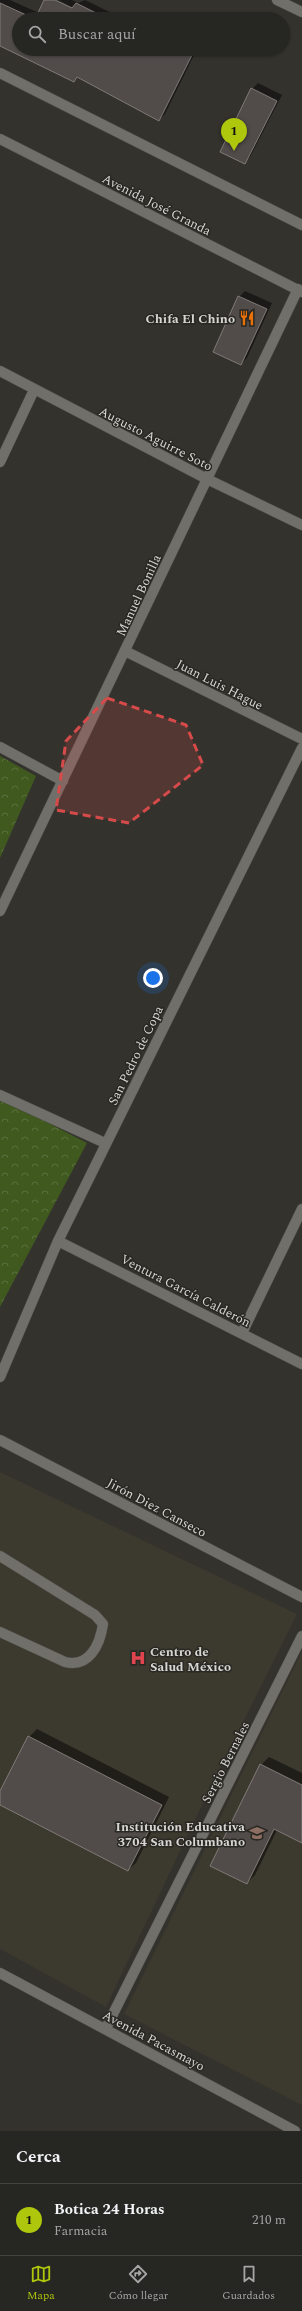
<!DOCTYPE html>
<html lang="es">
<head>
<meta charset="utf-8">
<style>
  body { margin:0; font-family:Spectral,serif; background:#32322f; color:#f1f3f6 }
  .you { position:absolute; left:153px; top:978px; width:14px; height:14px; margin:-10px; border:3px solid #fff; border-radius:50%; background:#1a73e8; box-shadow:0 0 0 6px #1a73e833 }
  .badge { display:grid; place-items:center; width:26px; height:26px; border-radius:50%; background:#aec60c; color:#111; font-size:13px; font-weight:700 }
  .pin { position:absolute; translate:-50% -33px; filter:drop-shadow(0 1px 2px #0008) }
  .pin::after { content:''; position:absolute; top:21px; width:14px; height:12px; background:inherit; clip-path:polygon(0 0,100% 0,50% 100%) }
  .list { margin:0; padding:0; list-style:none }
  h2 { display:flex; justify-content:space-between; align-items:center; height:52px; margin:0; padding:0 16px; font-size:17px }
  h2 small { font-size:13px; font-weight:400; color:#a4a5a5 }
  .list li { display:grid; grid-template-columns:26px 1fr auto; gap:12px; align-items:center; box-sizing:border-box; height:72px; padding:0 16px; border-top:1px solid #424340 }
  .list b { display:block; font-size:15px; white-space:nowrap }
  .list p { margin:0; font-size:13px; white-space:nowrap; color:#a4a5a5 }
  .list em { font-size:13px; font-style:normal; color:#a4a5a5 }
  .icon { flex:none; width:22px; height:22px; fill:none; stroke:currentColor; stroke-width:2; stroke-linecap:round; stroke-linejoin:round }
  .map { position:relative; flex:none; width:302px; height:2131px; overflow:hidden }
  .search { position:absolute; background:#262622; box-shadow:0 1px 3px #0004; left:12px; right:12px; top:12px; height:44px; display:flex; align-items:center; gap:10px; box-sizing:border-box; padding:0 14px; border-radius:22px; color:#a4a5a5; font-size:15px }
  .sheet { height:124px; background:#262622 }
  nav { display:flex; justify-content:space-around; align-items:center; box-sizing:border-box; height:56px; border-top:1px solid #424340; background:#262622; font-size:11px; color:#a4a5a5 }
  nav a { display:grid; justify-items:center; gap:2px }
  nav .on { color:#aec60c }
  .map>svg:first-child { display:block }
  .built { fill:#3c392e }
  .park { fill:url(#park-crowns) }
  .shadow { fill:#0007 }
  .building { fill:#514c4a; stroke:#807a77 }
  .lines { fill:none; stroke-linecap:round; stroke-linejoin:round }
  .lane-casing { stroke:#504f4a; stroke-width:11 }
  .street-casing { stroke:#504f4a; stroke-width:11 }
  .secondary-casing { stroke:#504f4a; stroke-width:11 }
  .lane { stroke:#706f6a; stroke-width:10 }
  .street { stroke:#706f6a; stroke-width:10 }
  .secondary { stroke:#706f6a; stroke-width:10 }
  .marked { fill:#d64b4a; fill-opacity:0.2; stroke:#d64b4a; stroke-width:3; stroke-dasharray:8 5; stroke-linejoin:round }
  .labels { text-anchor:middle; stroke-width:3; stroke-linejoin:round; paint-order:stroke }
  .street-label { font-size:13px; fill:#d7d6d3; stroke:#292823 }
  .poi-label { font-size:13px; font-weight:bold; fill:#d7d6d3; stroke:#292823; text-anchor:end }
</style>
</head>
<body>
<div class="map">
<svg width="302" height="2131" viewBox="0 0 302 2131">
  <defs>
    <pattern id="park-crowns" width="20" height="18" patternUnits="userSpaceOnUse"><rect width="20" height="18" fill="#3f591e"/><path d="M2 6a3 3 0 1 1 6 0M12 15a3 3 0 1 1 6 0" fill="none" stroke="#5a703e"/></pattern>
  </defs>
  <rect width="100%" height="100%" fill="#33322d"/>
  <!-- built -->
  <path class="built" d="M0,1472L297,1614L202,1805L106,2007L0,1949Z
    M302,1651V2105L124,2014Z"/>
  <!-- park -->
  <path class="park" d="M0,756L36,776L0,858Z
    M0,1098L87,1143L0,1307Z"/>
  <!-- shadow -->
  <path class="shadow" d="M0,0H10L39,13L45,0H53L77,11V10L58,0H72L78,3L85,0L124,19H19V49H197L165,114L159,120L78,77L74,81L0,42Z
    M258,83L282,95L250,157L245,163L252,89Z
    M245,291L272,303L247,358L241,364L239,297Z
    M37,1729L169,1797L136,1863L128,1870L0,1804V1793L29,1737Z
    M269,1757L302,1773V1842L277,1830L255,1875L247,1883L261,1765Z"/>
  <!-- building -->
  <path class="building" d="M44,0H55L72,8L76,3L106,18V19H19V49H181L192,55L159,121L77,77L74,82L0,46V3L35,19Z
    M251,88L277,101L245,164L220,152Z
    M238,296L267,309L241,365L213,352Z
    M28,1736L162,1805L128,1871L0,1805V1791Z
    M260,1764L302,1785V1843L274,1829L247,1884L210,1866Z"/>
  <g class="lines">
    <defs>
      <path id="lane" d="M0,1556L95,1615L103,1624C100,1645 89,1668 65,1662L0,1632"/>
      <path id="street" d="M277,0L302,12
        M0,371L207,479L302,525
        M0,462L34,390
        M125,651L302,739
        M0,747L63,781
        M0,911L298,289
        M0,1095L105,1143
        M58,1241L302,1364
        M242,1333L302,1209
        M0,1377L58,1241L302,748
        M0,1440L302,1597
        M106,2028L302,1636"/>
      <path id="secondary" d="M0,73L302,225
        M0,139L302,292
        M0,1973L295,2131"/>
    </defs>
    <!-- lane casing -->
    <use href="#lane" class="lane-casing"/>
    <!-- street casing -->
    <use href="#street" class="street-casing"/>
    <!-- secondary casing -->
    <use href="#secondary" class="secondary-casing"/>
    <!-- lane -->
    <use href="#lane" class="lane"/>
    <!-- street -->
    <use href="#street" class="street"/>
    <!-- secondary -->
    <use href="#secondary" class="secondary"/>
  </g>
  <!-- marked area -->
  <path class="marked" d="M107,698L186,725L203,765L129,823L56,810L66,741Z"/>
  <!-- icons -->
  <defs>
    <symbol id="restaurant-bare" viewBox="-9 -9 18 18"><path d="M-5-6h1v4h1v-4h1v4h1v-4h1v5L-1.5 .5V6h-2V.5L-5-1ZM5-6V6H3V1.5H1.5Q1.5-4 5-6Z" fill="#e8710a" stroke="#292823" stroke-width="2.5" paint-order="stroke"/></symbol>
    <symbol id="hospital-bare" viewBox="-9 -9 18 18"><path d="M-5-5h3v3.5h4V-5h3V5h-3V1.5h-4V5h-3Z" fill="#e0444e" stroke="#292823" stroke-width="2.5" paint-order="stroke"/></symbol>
    <symbol id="school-bare" viewBox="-9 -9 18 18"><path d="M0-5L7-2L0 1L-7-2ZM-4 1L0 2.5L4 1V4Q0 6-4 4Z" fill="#8d6e63" stroke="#292823" stroke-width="2.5" paint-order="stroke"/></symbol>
  </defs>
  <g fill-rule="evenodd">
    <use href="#restaurant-bare" x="236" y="307" width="22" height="22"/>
    <use href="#hospital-bare" x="127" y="1647" width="22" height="22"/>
    <use href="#school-bare" x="246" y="1822" width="22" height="22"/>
  </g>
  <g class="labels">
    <!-- street labels -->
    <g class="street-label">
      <text transform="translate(157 204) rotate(27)" y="5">Avenida José Granda</text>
      <text transform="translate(156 438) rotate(27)" y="5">Augusto Aguirre Soto</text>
      <text transform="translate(138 595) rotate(-65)" y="5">Manuel Bonilla</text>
      <text transform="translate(220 684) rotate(27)" y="5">Juan Luis Hague</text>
      <text transform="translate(135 1055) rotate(-64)" y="5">San Pedro de Copa</text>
      <text transform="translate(186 1290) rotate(27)" y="5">Ventura García Calderón</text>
      <text transform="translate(157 1507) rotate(28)" y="5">Jirón Diez Canseco</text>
      <text transform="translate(225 1762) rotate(-63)" y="5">Sergio Bernales</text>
      <text transform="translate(154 2040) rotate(28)" y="5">Avenida Pacasmayo</text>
    </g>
    <!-- poi labels -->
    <g class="poi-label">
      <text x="235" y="323">Chifa El Chino</text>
      <text x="150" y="1656" text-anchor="start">Centro de<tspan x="150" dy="15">Salud México</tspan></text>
      <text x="245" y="1831">Institución Educativa<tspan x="245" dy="15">3704 San Columbano</tspan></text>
    </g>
  </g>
</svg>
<div class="you"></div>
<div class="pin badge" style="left:234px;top:151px">1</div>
<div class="search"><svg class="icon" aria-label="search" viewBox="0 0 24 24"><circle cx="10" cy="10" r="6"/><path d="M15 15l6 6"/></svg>Buscar aquí</div>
</div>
<section class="sheet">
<h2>Cerca<small></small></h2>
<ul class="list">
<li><span class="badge">1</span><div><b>Botica 24 Horas</b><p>Farmacia</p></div><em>210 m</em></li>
</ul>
</section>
<nav>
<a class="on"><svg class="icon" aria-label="map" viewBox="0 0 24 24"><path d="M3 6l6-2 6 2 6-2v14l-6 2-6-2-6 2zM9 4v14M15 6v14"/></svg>Mapa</a>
<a><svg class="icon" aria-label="directions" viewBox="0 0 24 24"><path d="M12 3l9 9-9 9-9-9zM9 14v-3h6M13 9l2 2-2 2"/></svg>Cómo llegar</a>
<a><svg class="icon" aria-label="saved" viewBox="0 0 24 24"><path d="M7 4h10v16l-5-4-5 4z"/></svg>Guardados</a>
</nav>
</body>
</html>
